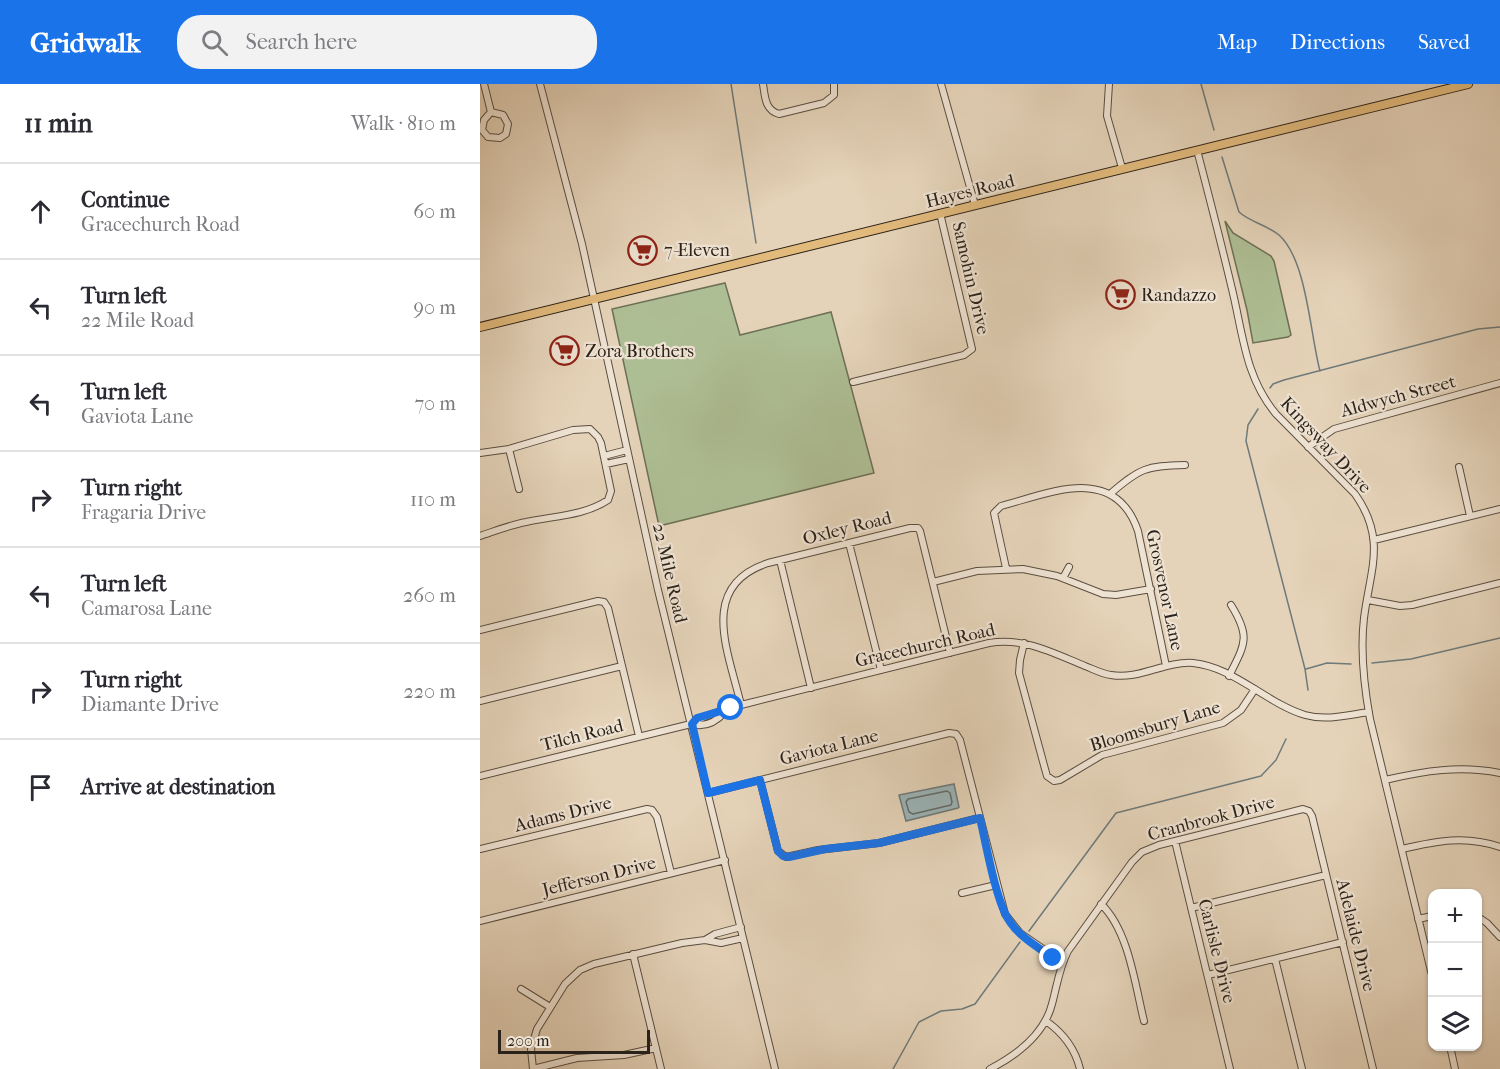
<!DOCTYPE html>
<html lang="en">
<head>
<meta charset="utf-8">
<style>
  body { margin:0; font-family:"IM FELL French Canon",serif; background:#f2f2f3; color:#2b2b33 }
  .controls { position:absolute; right:18px; bottom:18px; display:grid; overflow:hidden; border-radius:12px; box-shadow:0 2px 4px #0004 }
  .controls button { width:54px; height:54px; display:grid; place-items:center; padding:0; border:0; border-bottom:2px solid #e1e1e2; background:#fff; color:#2b2b33; font:30px sans-serif }
  .scale { position:absolute; left:18px; bottom:15px; width:152px; box-sizing:border-box; padding-left:6px; border:3px solid #2b2219; border-top:0; font-size:16px; line-height:21px; white-space:nowrap; color:#2b2219; -webkit-text-stroke:4px #eee2d2; paint-order:stroke }
  .stop { position:absolute; width:18px; height:18px; margin:-14px; border:4px solid #1a73e8; border-radius:50%; background:#fff }
  .stop.end { background:#1a73e8; border-color:#fff; box-shadow:0 2px 6px #0008 }
  .list { margin:0; padding:0; list-style:none }
  h2 { display:flex; justify-content:space-between; align-items:center; height:78px; margin:0; padding:0 24px; font-size:26px }
  h2 small { font-size:20px; font-weight:400; color:#7c7c81 }
  .list li { display:grid; grid-template-columns:39px 1fr auto; gap:18px; align-items:center; box-sizing:border-box; height:96px; padding:0 24px; border-top:2px solid #e1e1e2 }
  .list b { display:block; font-size:22px; white-space:nowrap }
  .list p { margin:0; font-size:20px; white-space:nowrap; color:#7c7c81 }
  .list em { font-size:20px; font-style:normal; color:#7c7c81 }
  .icon { flex:none; width:33px; height:33px; fill:none; stroke:currentColor; stroke-width:2; stroke-linecap:round; stroke-linejoin:round }
  .map { position:relative; flex:none; width:1020px; height:985px; overflow:hidden }
  header { display:flex; align-items:center; gap:36px; box-sizing:border-box; height:84px; padding:0 30px; background:#1a73e8; color:#fff }
  header strong { font-size:28px }
  nav { display:flex; gap:33px; margin-inline-start:auto; font-size:21px }
  .search { width:420px; height:54px; background:#f2f2f3; display:flex; align-items:center; gap:15px; box-sizing:border-box; padding:0 21px; border-radius:24px; color:#7c7c81; font-size:22px }
  main { display:flex }
  aside { flex:1; background:#fff }
  .map>svg:first-child { display:block }
  .green { fill:#aebe94; stroke:#6c7056; stroke-width:1.5 }
  .water { fill:#9bb5ba; stroke:#6e7a7a; stroke-width:1.5 }
  .lines { fill:none; stroke-linecap:round; stroke-linejoin:round }
  .shore { stroke:#636c6a; stroke-width:1.5 }
  .stream { stroke:#6e7a7a; stroke-width:1.5 }
  .minor-casing { stroke:#5a4e41; stroke-width:8 }
  .major-casing { stroke:#2b2219; stroke-width:10 }
  .minor { stroke:#eee2d2; stroke-width:6 }
  .major { stroke:#e2ba7c; stroke-width:8 }
  .route { stroke:#1a73e8; stroke-width:8 }
  .labels { text-anchor:middle; stroke-width:4.5; stroke-linejoin:round; paint-order:stroke }
  .street-label { font-size:18px; fill:#2b2219; stroke:#eee2d2 }
  .poi-label { font-size:18px; fill:#2b2219; stroke:#eee2d2; text-anchor:start }
</style>
</head>
<body>
<header>
<strong>Gridwalk</strong>
<div class="search"><svg class="icon" aria-label="search" viewBox="0 0 24 24"><circle cx="10" cy="10" r="6"/><path d="M15 15l6 6"/></svg>Search here</div>
<nav><a>Map</a><a>Directions</a><a>Saved</a></nav>
</header>
<main>
<aside>
<h2>11 min<small>Walk · 810 m</small></h2>
<ul class="list">
<li><svg class="icon" aria-label="ahead" viewBox="0 0 24 24"><path d="M12 20V5M6 11l6-6 6 6"/></svg><div><b>Continue</b><p>Gracechurch Road</p></div><em>60 m</em></li>
<li><svg class="icon" aria-label="left" viewBox="0 0 24 24"><path d="M17 20v-9H6M10 6l-5 5 5 5"/></svg><div><b>Turn left</b><p>22 Mile Road</p></div><em>90 m</em></li>
<li><svg class="icon" aria-label="left" viewBox="0 0 24 24"><path d="M17 20v-9H6M10 6l-5 5 5 5"/></svg><div><b>Turn left</b><p>Gaviota Lane</p></div><em>70 m</em></li>
<li><svg class="icon" aria-label="right" viewBox="0 0 24 24"><path d="M7 20v-9h11M14 6l5 5-5 5"/></svg><div><b>Turn right</b><p>Fragaria Drive</p></div><em>110 m</em></li>
<li><svg class="icon" aria-label="left" viewBox="0 0 24 24"><path d="M17 20v-9H6M10 6l-5 5 5 5"/></svg><div><b>Turn left</b><p>Camarosa Lane</p></div><em>260 m</em></li>
<li><svg class="icon" aria-label="right" viewBox="0 0 24 24"><path d="M7 20v-9h11M14 6l5 5-5 5"/></svg><div><b>Turn right</b><p>Diamante Drive</p></div><em>220 m</em></li>
<li><svg class="icon" aria-label="arrive" viewBox="0 0 24 24"><path d="M6 21V4h12l-3 4 3 4H6"/></svg><div><b>Arrive at destination</b></div></li>
</ul>
</aside>
<div class="map">
<svg width="1020" height="985" viewBox="0 0 1020 985">
  <rect width="100%" height="100%" fill="#e5d3b9"/>
  <filter id="stains"><feTurbulence type="fractalNoise" baseFrequency=".00333" numOctaves="4"/><feColorMatrix values="0 0 0 0 .2 0 0 0 0 .09 0 0 0 0 .02 0 0 0 .5 -.17"/></filter>
  <radialGradient id="worn" r=".72"><stop offset=".6" stop-color="#630" stop-opacity="0"/><stop offset="1" stop-color="#630" stop-opacity=".3"/></radialGradient>
  <!-- green -->
  <path class="green" d="M745,137L753,149L791,172L794,177L811,251L808,253L773,259L767,226Z
    M245,199L260,251L351,228L394,389L179,442L132,225Z"/>
  <!-- water -->
  <path class="water" d="M474,700L479,723L478,724L426,737L419,711Z"/>
  <g class="lines">
    <!-- shore -->
    <path class="shore" d="M467,707L470,709L472,718L471,721L433,730L429,728L426,718L428,715Z"/>
    <!-- stream -->
    <path class="stream" d="M251,0L276,159
      M721,0L734,46
      M742,73L759,128C770,138 787,141 799,151C827,176 830,250 840,287
      M790,304L793,300L804,296L998,245L1020,243
      M778,325L768,341L766,357L825,585L828,606
      M892,579L931,575L1020,554
      M826,585L847,579L871,580
      M549,847L636,729L781,692L796,676L806,655
      M413,985L439,938L461,927L482,925L495,920L540,858"/>
    <defs>
      <path id="minor" d="M4,0L11,28L4,36L2,46L8,53L20,54L26,50L28,40L23,31L11,28
        M60,0L102,160L178,506L295,985
        M283,0C285,13 285,26 299,30L344,19L354,11V0
        M461,0L495,121
        M629,0L627,32L642,84
        M717,66C729,112 741,159 752,205C763,250 765,293 796,330L875,410C907,455 890,486 884,534C880,568 884,602 890,635L952,891
        M373,298L484,271L492,265L460,129
        M828,363L854,345L1020,299
        M29,365L39,405
        M0,369L29,365L93,346L110,345L118,353L121,359L131,407L128,416C104,432 73,432 46,438C30,441 15,447 0,452
        M124,372L147,366
        M126,380L149,375
        M979,383L990,432
        M630,410C660,384 666,382 705,381
        M894,456L1020,425
        M369,459L401,586
        M300,476L331,604
        M526,484L514,429L521,422C570,409 635,379 658,447L686,582
        M583,494L589,483
        M453,498L497,487L543,485L577,492L623,510L636,511L671,505
        M888,516L920,522L932,521L1020,499
        M0,546L118,517L124,518L128,524L159,652
        M544,559L540,576L539,589L565,685L567,692L574,697L580,696L622,671L743,639L761,626L775,605
        M749,592C765,560 771,553 751,521
        M0,617L142,582
        M261,621C249,569 217,502 288,479L430,444H438L440,447L470,569
        M211,640C220,632 249,625 261,621L509,559C544,553 573,569 605,582C613,585 622,590 631,591C659,596 685,577 713,579C754,583 786,619 825,631C846,637 868,631 889,628
        M0,692L211,640C225,644 236,638 245,628
        M280,696L298,767L306,773L338,766L399,759L499,734
        M905,696C944,687 980,681 1020,689
        M228,709L469,649L476,650L480,656L525,830L540,849L582,878
        M695,757L750,985
        M0,765L167,725L172,726L177,733L191,789
        M922,765C956,757 986,751 1020,763
        M482,809L516,801
        M621,820C649,847 655,901 664,937
        M711,824L846,791
        M998,833L1007,839L1020,853
        M938,835L952,832
        M0,837L245,776
        M225,856L235,850L261,843
        M153,870L181,985
        M795,875L822,985
        M728,891L863,858
        M41,905L70,923
        M566,937C583,949 595,964 600,985
        M970,962L975,985
        M53,985L51,965L57,945L85,900L100,886L114,880L202,859L225,856L241,859L263,854
        M53,985L97,974L144,971L176,964
        M510,985C537,971 564,951 572,920C577,902 579,884 588,867L652,778L662,768L679,761L823,725L829,727L832,732L893,985"/>
      <path id="major" d="M0,243L988,0"/>
    </defs>
    <!-- minor casing -->
    <use href="#minor" class="minor-casing"/>
    <!-- major casing -->
    <use href="#major" class="major-casing"/>
    <!-- minor -->
    <use href="#minor" class="minor"/>
    <!-- major -->
    <use href="#major" class="major"/>
  </g>
  <g class="lines">
    <!-- route -->
    <path class="route" d="M251,624L217,634L212,640L228,709L280,696L298,767L303,772L309,773L345,765L399,759L500,734C506,759 516,819 530,838C540,853 559,864 573,874"/>
  </g>
  <!-- icons -->
  <defs>
    <symbol id="supermarket-ring" viewBox="-11 -11 22 22"><circle r="9.5" fill="#eee2d2" stroke="#8f2418" stroke-width="1.5"/><path d="M-6-5.5h2.5l.6 2H6L4.5 2H-2.5L-4.4-4H-6ZM-1.5 3.2a1.3 1.3 0 1 0 .1 0ZM3 3.2a1.3 1.3 0 1 0 .1 0Z" fill="#8f2418"/></symbol>
  </defs>
  <g fill-rule="evenodd">
    <use href="#supermarket-ring" x="146" y="150" width="33" height="33"/>
    <use href="#supermarket-ring" x="624" y="194" width="33" height="33"/>
    <use href="#supermarket-ring" x="68" y="250" width="33" height="33"/>
  </g>
  <g class="labels">
    <!-- street labels -->
    <g class="street-label">
      <text transform="translate(490 107) rotate(-14)" y="6">Hayes Road</text>
      <text transform="translate(491 194) rotate(77)" y="6">Samohin Drive</text>
      <text transform="translate(918 312) rotate(-15)" y="6">Aldwych Street</text>
      <text transform="translate(846 361) rotate(47)" y="6">Kingsway Drive</text>
      <text transform="translate(367 444) rotate(-14)" y="6">Oxley Road</text>
      <text transform="translate(190 489) rotate(77)" y="6">22 Mile Road</text>
      <text transform="translate(685 506) rotate(78)" y="6">Grosvenor Lane</text>
      <text transform="translate(445 561) rotate(-13)" y="6">Gracechurch Road</text>
      <text transform="translate(675 642) rotate(-17)" y="6">Bloomsbury Lane</text>
      <text transform="translate(102 651) rotate(-14)" y="6">Tilch Road</text>
      <text transform="translate(349 663) rotate(-14)" y="6">Gaviota Lane</text>
      <text transform="translate(83 730) rotate(-14)" y="6">Adams Drive</text>
      <text transform="translate(731 734) rotate(-15)" y="6">Cranbrook Drive</text>
      <text transform="translate(119 792) rotate(-14)" y="6">Jefferson Drive</text>
      <text transform="translate(876 851) rotate(76)" y="6">Adelaide Drive</text>
      <text transform="translate(737 867) rotate(76)" y="6">Carlisle Drive</text>
    </g>
    <!-- poi labels -->
    <g class="poi-label">
      <text x="184" y="172">7-Eleven</text>
      <text x="661" y="217">Randazzo</text>
      <text x="105" y="273">Zora Brothers</text>
    </g>
  </g>
  <rect width="100%" height="100%" filter="url(#stains)"/>
  <rect width="100%" height="100%" fill="url(#worn)"/>
</svg>
<div class="controls">
<button>+</button>
<button>−</button>
<button><svg class="icon" aria-label="layers" viewBox="0 0 24 24"><path d="M12 4l9 5-9 5-9-5zM3 14l9 5 9-5"/></svg></button>
</div>
<div class="scale">200 m</div>
<div class="stop" style="left:251px;top:624px"></div>
<div class="stop end" style="left:573px;top:874px"></div>
</div>
</main>
</body>
</html>
